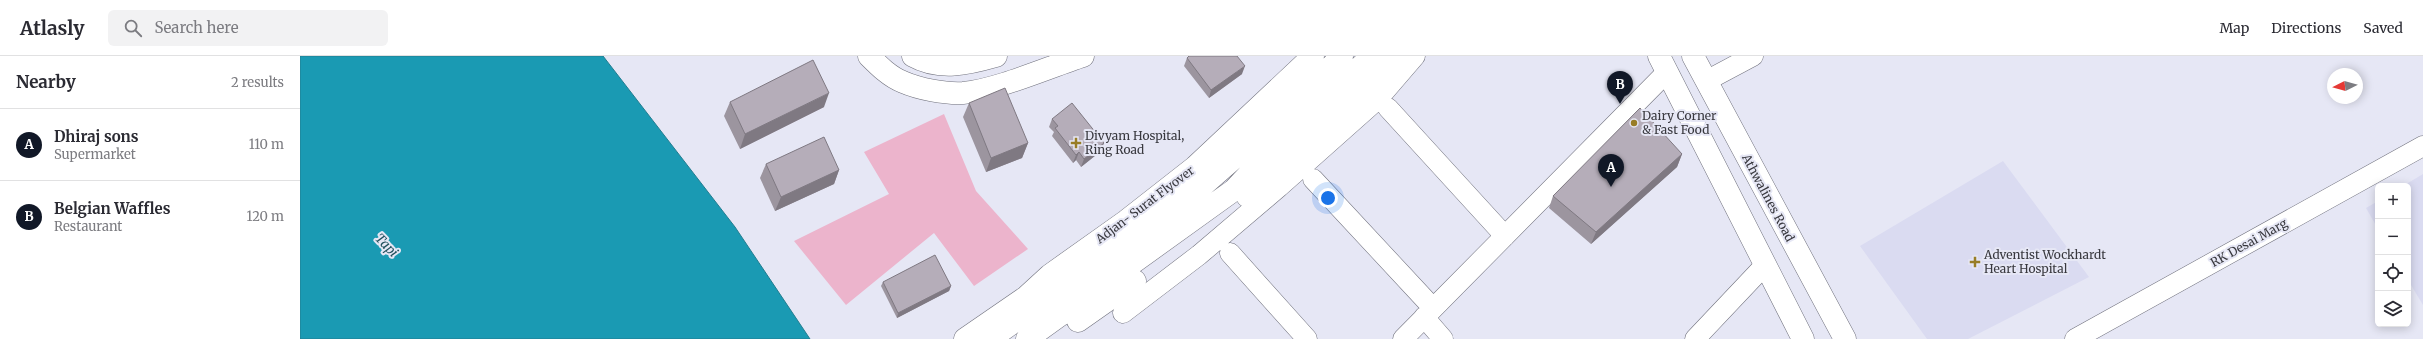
<!DOCTYPE html>
<html lang="en">
<head>
<meta charset="utf-8">
<style>
  body { margin:0; font-family:Merriweather,serif; background:#f2f2f3; color:#2b2b33 }
  .controls { position:absolute; right:12px; bottom:12px; display:grid; overflow:hidden; border-radius:6px; box-shadow:0 2px 10px #0003 }
  .controls button { width:36px; height:36px; display:grid; place-items:center; padding:0; border:0; border-bottom:1px solid #e1e1e2; background:#fff; color:#2b2b33; font:20px sans-serif }
  .compass { position:absolute; left:2027px; top:12px; width:36px; height:36px; border-radius:50%; background:#fff; box-shadow:0 2px 10px #0003; rotate:264deg }
  .you { position:absolute; left:1028px; top:142px; width:14px; height:14px; margin:-10px; border:3px solid #fff; border-radius:50%; background:#1a73e8; box-shadow:0 0 0 6px #1a73e833 }
  .badge { display:grid; place-items:center; width:26px; height:26px; border-radius:50%; background:#111827; color:#fff; font-size:13px; font-weight:700 }
  .pin { position:absolute; translate:-50% -33px; filter:drop-shadow(0 1px 2px #0008) }
  .pin::after { content:''; position:absolute; top:21px; width:14px; height:12px; background:inherit; clip-path:polygon(0 0,100% 0,50% 100%) }
  .list { margin:0; padding:0; list-style:none }
  h2 { display:flex; justify-content:space-between; align-items:center; height:52px; margin:0; padding:0 16px; font-size:17px }
  h2 small { font-size:13px; font-weight:400; color:#7c7c81 }
  .list li { display:grid; grid-template-columns:26px 1fr auto; gap:12px; align-items:center; box-sizing:border-box; height:72px; padding:0 16px; border-top:1px solid #e1e1e2 }
  .list b { display:block; font-size:15px; white-space:nowrap }
  .list p { margin:0; font-size:13px; white-space:nowrap; color:#7c7c81 }
  .list em { font-size:13px; font-style:normal; color:#7c7c81 }
  .icon { flex:none; width:22px; height:22px; fill:none; stroke:currentColor; stroke-width:2; stroke-linecap:round; stroke-linejoin:round }
  .map { position:relative; flex:none; width:2123px; height:283px; overflow:hidden }
  header { display:flex; align-items:center; gap:24px; box-sizing:border-box; height:56px; padding:0 20px; background:#fff; border-bottom:1px solid #e1e1e2 }
  header strong { font-size:19px }
  nav { display:flex; gap:22px; margin-inline-start:auto; font-size:14px }
  .search { width:280px; height:36px; background:#f2f2f3; display:flex; align-items:center; gap:10px; box-sizing:border-box; padding:0 14px; border-radius:6px; color:#7c7c81; font-size:15px }
  main { display:flex }
  aside { flex:1; background:#fff }
  .map>svg:first-child { display:block }
  .built { fill:#dadbf1 }
  .green { fill:#ecb4cc }
  .water { fill:#1a9ab3; stroke:#237d90 }
  .lines { fill:none; stroke-linecap:round; stroke-linejoin:round }
  .minor-casing { stroke:#70717d; stroke-width:21 }
  .tertiary-casing { stroke:#70717d; stroke-width:23 }
  .primary-casing { stroke:#70717d; stroke-width:23 }
  .trunk-casing { stroke:#70717d; stroke-width:23 }
  .minor { stroke:#fff; stroke-width:20 }
  .tertiary { stroke:#fff; stroke-width:22 }
  .primary { stroke:#fff; stroke-width:22 }
  .trunk { stroke:#fff; stroke-width:22 }
  .wall { fill:#9c959f }
  .shaded-wall { fill:#7f7982 }
  .building { fill:#b5adb9; stroke:#7f7982 }
  .poi-dot { fill:#987d26; stroke:#e6e7f5; stroke-width:1.5 }
  .labels { text-anchor:middle; stroke-width:4; stroke-linejoin:round; paint-order:stroke }
  .poi-label { font-size:12px; fill:#38383e; stroke:#e6e7f5; text-anchor:start }
  .street-label { font-size:12px; fill:#38383e; stroke:#e6e7f5 }
  .water-label { font-size:13px; font-style:italic; fill:#20505c; stroke:#e6e7f5 }
</style>
</head>
<body>
<header>
<strong>Atlasly</strong>
<div class="search"><svg class="icon" aria-label="search" viewBox="0 0 24 24"><circle cx="10" cy="10" r="6"/><path d="M15 15l6 6"/></svg>Search here</div>
<nav><a>Map</a><a>Directions</a><a>Saved</a></nav>
</header>
<main>
<aside>
<h2>Nearby<small>2 results</small></h2>
<ul class="list">
<li><span class="badge">A</span><div><b>Dhiraj sons</b><p>Supermarket</p></div><em>110 m</em></li>
<li><span class="badge">B</span><div><b>Belgian Waffles</b><p>Restaurant</p></div><em>120 m</em></li>
</ul>
</aside>
<div class="map">
<svg width="2123" height="283" viewBox="0 0 2123 283">
  <rect width="100%" height="100%" fill="#e6e7f5"/>
  <!-- built -->
  <path class="built" d="M1703,105L1789,221L1668,283H1627L1560,190Z
    M2123,118V249L2108,224V130H2103Z
    M2078,145V173L2066,152Z"/>
  <!-- green -->
  <path class="green" d="M644,58L676,135L728,193L674,230L634,177L546,249L494,185L589,138L564,96Z"/>
  <!-- water -->
  <path class="water" d="M0,0H303L435,171L510,283H0Z"/>
  <g class="lines">
    <defs>
      <path id="minor" d="M1406,25L1453,0
        M1088,52L1205,180
        M1013,123L1133,252
        M930,197L1007,283
        M823,257L899,199L979,131L1078,43L1115,0
        M1124,261L1143,283
        M1103,283L1367,16
        M1395,283L1465,209
        M1775,283L2123,90"/>
      <path id="tertiary" d="M569,0C579,10 590,21 603,26C619,33 645,38 663,37C697,34 749,11 783,0
        M613,0C640,15 668,8 696,0"/>
      <path id="primary" d="M1359,0L1503,283
        M1393,0L1545,283"/>
      <path id="trunk" d="M947,140L1070,28L1096,0
        M778,265L835,225
        M665,283L726,241L750,219L826,165L895,111L1013,0
        M690,283L900,132L965,75L1042,0
        M727,283L934,134L981,84L1072,0"/>
    </defs>
    <!-- minor casing -->
    <use href="#minor" class="minor-casing"/>
    <!-- tertiary casing -->
    <use href="#tertiary" class="tertiary-casing"/>
    <!-- primary casing -->
    <use href="#primary" class="primary-casing"/>
    <!-- trunk casing -->
    <use href="#trunk" class="trunk-casing"/>
    <!-- minor -->
    <use href="#minor" class="minor"/>
    <!-- tertiary -->
    <use href="#tertiary" class="tertiary"/>
    <!-- primary -->
    <use href="#primary" class="primary"/>
    <!-- trunk -->
    <use href="#trunk" class="trunk"/>
  </g>
  <!-- wall -->
  <path class="wall" d="M887,2L942,18L909,42L884,10Z
    M430,46L524,51L440,93L424,60Z
    M669,47L728,87L722,102L686,116L663,61Z
    M752,63L801,95L781,111L776,104L773,107L752,80L754,76L749,71Z
    M1382,98L1377,111L1291,188L1249,152L1253,140Z
    M466,108L539,114L534,128L475,155L460,122Z
    M583,226L651,230L649,235L597,262L581,230Z"/>
  <!-- shaded-wall -->
  <path class="shaded-wall" d="M945,10L942,18L909,42L911,34Z
    M529,37L524,51L440,93L445,78Z
    M728,87L722,102L686,116L691,102Z
    M804,87L801,95L781,111L784,103Z
    M779,96L776,104L773,107L776,99Z
    M1382,98L1377,111L1291,188L1296,176Z
    M539,114L534,128L475,155L481,141Z
    M651,230L649,235L597,262L598,257Z"/>
  <!-- building -->
  <path class="building" d="M889,0H937L945,10L911,34L887,2Z
    M513,4L529,37L445,78L430,46Z
    M705,32L728,87L691,102L669,47Z
    M772,47L804,87L784,103L779,96L776,99L755,72L758,70L752,63Z
    M1340,52L1382,98L1296,176L1253,140Z
    M524,81L539,114L481,141L466,108Z
    M635,199L651,230L598,257L583,226Z"/>
  <!-- markers -->
  <g class="poi-dot">
    <circle cx="1334" cy="67" r="4"/>
    <path d="M774 81h4v4h4v4h-4v4h-4v-4h-4v-4h4z"/>
    <path d="M1673 200h4v4h4v4h-4v4h-4v-4h-4v-4h4z"/>
  </g>
  <g class="labels">
    <!-- poi labels -->
    <g class="poi-label">
      <text x="1342" y="64">Dairy Corner<tspan x="1342" dy="14">&amp; Fast Food</tspan></text>
      <text x="785" y="84">Divyam Hospital,<tspan x="785" dy="14">Ring Road</tspan></text>
      <text x="1684" y="203">Adventist Wockhardt<tspan x="1684" dy="14">Heart Hospital</tspan></text>
    </g>
    <!-- street labels -->
    <g class="street-label">
      <text transform="translate(1468 142) rotate(62)" y="4">Athwalines Road</text>
      <text transform="translate(845 149) rotate(-37)" y="4">Adjan- Surat Flyover</text>
      <text transform="translate(1949 187) rotate(-29)" y="4">RK Desai Marg</text>
    </g>
    <!-- water labels -->
    <g class="water-label">
      <text transform="translate(87 189) rotate(46)" y="5">Tapi</text>
    </g>
  </g>
</svg>
<div class="controls">
<button>+</button>
<button>−</button>
<button><svg class="icon" aria-label="locate" viewBox="0 0 24 24"><circle cx="12" cy="12" r="6"/><path d="M12 2v4M12 18v4M2 12h4M18 12h4"/></svg></button>
<button><svg class="icon" aria-label="layers" viewBox="0 0 24 24"><path d="M12 4l9 5-9 5-9-5zM3 14l9 5 9-5"/></svg></button>
</div>
<svg class="compass" viewBox="-18 -18 36 36"><path d="M0-13l5 13h-10z" fill="#e53935"/><path d="M0 13l5-13h-10z" fill="#7c7c81"/></svg>
<div class="you"></div>
<div class="pin badge" style="left:1311px;top:131px">A</div>
<div class="pin badge" style="left:1320px;top:48px">B</div>
</div>
</main>
</body>
</html>
